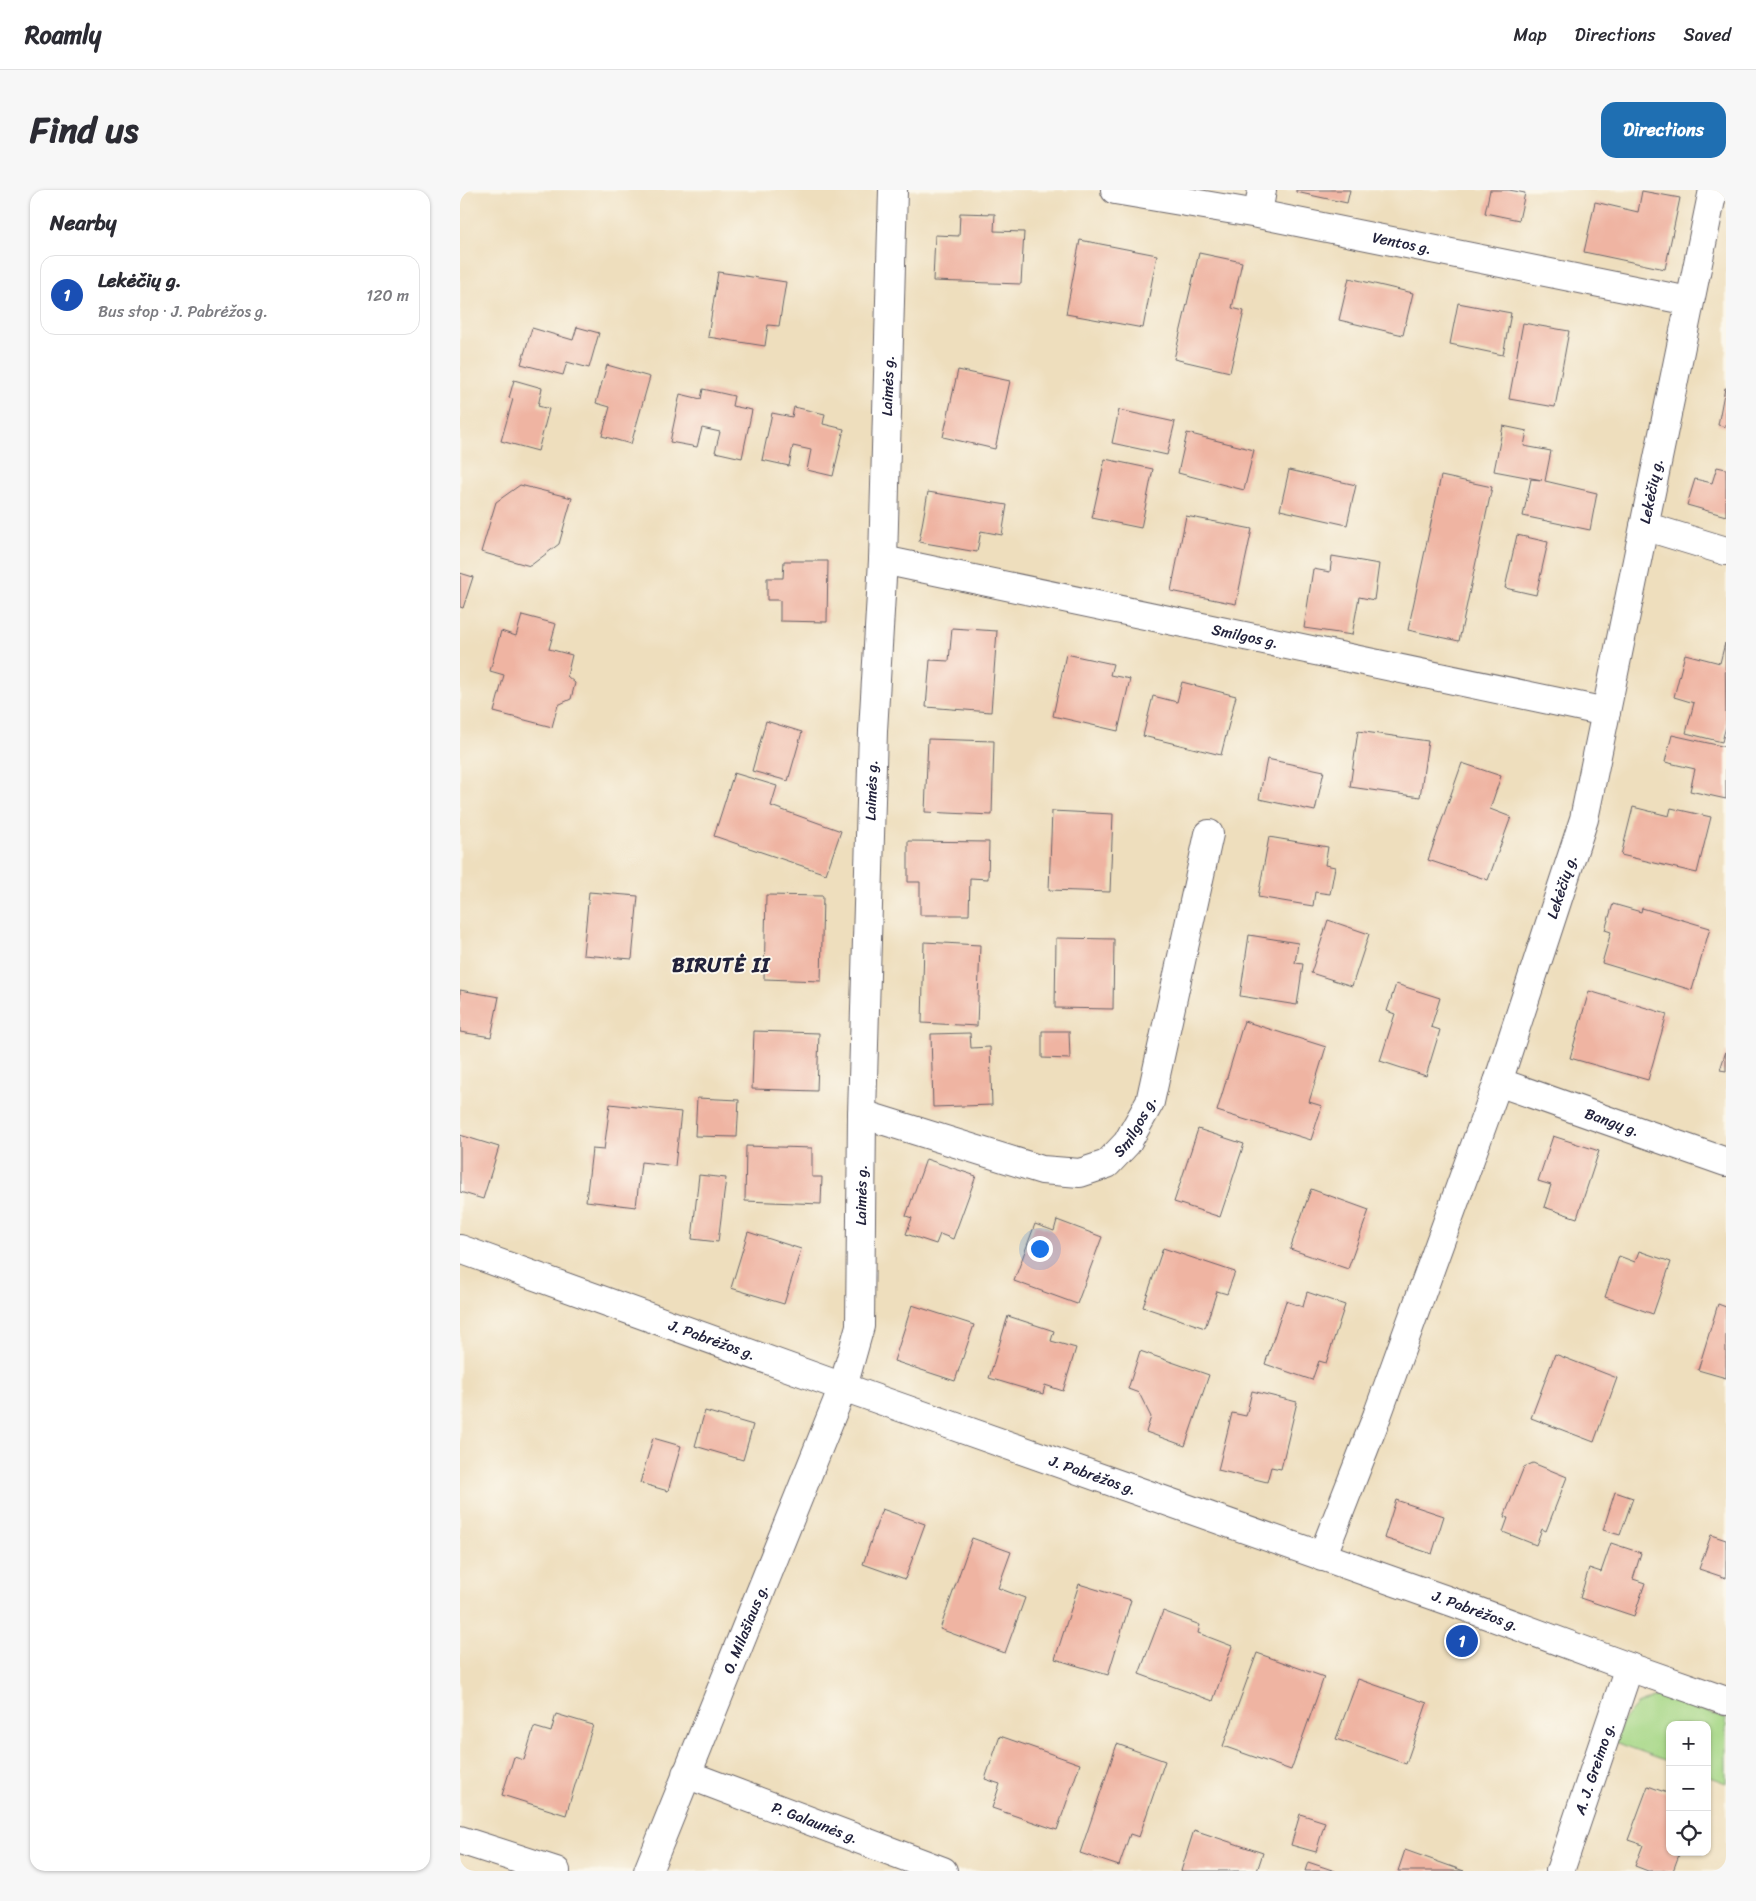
<!DOCTYPE html>
<html lang="en">
<head>
<meta charset="utf-8">
<style>
  body { margin:0; font-family:Sriracha,sans-serif; background:#f7f7f7; color:#2b2b33 }
  .controls { position:absolute; right:15px; bottom:15px; display:grid; overflow:hidden; border-radius:10px; box-shadow:0 1px 4px #0004 }
  .controls button { width:45px; height:45px; display:grid; place-items:center; padding:0; border:0; border-bottom:1px solid #e1e1e2; background:#fff; color:#2b2b33; font:25px sans-serif }
  .you { position:absolute; left:579px; top:1058px; width:18px; height:18px; margin:-12px; border:4px solid #fff; border-radius:50%; background:#1a73e8; box-shadow:0 0 0 8px #1a73e833 }
  .badge { display:grid; place-items:center; width:32px; height:32px; border-radius:50%; background:#1f6fb2; color:#fff; font-size:16px; font-weight:700 }
  .pin { position:absolute; translate:-50% -50%; border:2px solid #fff; box-shadow:0 1px 5px #0006 }
  .list { margin:0; padding:0; list-style:none }
  h2 { display:flex; justify-content:space-between; align-items:center; height:65px; margin:0; padding:0 20px; font-size:21px }
  h2 small { font-size:16px; font-weight:400; color:#7c7c81 }
  .list li { display:grid; grid-template-columns:32px 1fr auto; gap:15px; align-items:center; box-sizing:border-box; height:80px; margin:0 10px 10px; padding:0 10px; border:1px solid #e1e1e2; border-radius:15px }
  .list b { display:block; font-size:19px; white-space:nowrap }
  .list p { margin:0; font-size:16px; white-space:nowrap; color:#7c7c81 }
  .list em { font-size:16px; font-style:normal; color:#7c7c81 }
  .icon { flex:none; width:28px; height:28px; fill:none; stroke:currentColor; stroke-width:2; stroke-linecap:round; stroke-linejoin:round }
  .map { position:relative; flex:none; width:1266px; height:1681px; overflow:hidden; border-radius:15px }
  header { display:flex; align-items:center; gap:30px; box-sizing:border-box; height:70px; padding:0 25px; background:#fff; border-bottom:1px solid #e1e1e2 }
  header strong { font-size:24px }
  nav { display:flex; gap:28px; margin-inline-start:auto; font-size:18px }
  .intro { display:flex; align-items:center; justify-content:space-between; box-sizing:border-box; height:120px; padding:0 30px }
  h1 { margin:0; font-size:35px }
  .button { padding:12px 22px; border-radius:15px; background:#1f6fb2; color:#fff; font-size:18px; font-weight:700 }
  main { display:flex; gap:30px; padding:0 30px }
  aside { flex:1; background:#fff; border-radius:15px; box-shadow:0 1px 4px #0004 }
  .map>svg:first-child { display:block }
  .green { fill:#a6d786; stroke:#647c60 }
  .building { fill:#efb4a2 }
  .lines { fill:none; stroke-linecap:round; stroke-linejoin:round }
  .minor-casing { stroke:#696468; stroke-width:30 }
  .tertiary-casing { stroke:#696468; stroke-width:30 }
  .minor { stroke:#fff; stroke-width:28 }
  .tertiary { stroke:#fff; stroke-width:28 }
  .labels { text-anchor:middle; stroke-width:4; stroke-linejoin:round; paint-order:stroke }
  .street-label { font-size:15px; fill:#22223b; stroke:#fbf7ec }
  .district-label { font-size:20px; font-weight:bold; letter-spacing:1px; fill:#22223b; stroke:#fbf7ec }
</style>
</head>
<body>
<header>
<strong>Roamly</strong>
<nav><a>Map</a><a>Directions</a><a>Saved</a></nav>
</header>
<div class="intro"><h1>Find us</h1><a class="button">Directions</a></div>
<main>
<aside>
<h2>Nearby<small></small></h2>
<ul class="list">
<li><span class="badge" style="background:#1a4fb4">1</span><div><b>Lekėčių g.</b><p>Bus stop · J. Pabrėžos g.</p></div><em>120 m</em></li>
</ul>
</aside>
<div class="map">
<svg width="1266" height="1681" viewBox="0 0 1266 1681">
  <rect width="100%" height="100%" fill="#fbf7ec"/>
  <filter id="ink" filterUnits="userSpaceOnUse"><feTurbulence type="fractalNoise" baseFrequency=".02" numOctaves="2"/><feDisplacementMap in="SourceGraphic" scale="10" xChannelSelector="R" yChannelSelector="G"/><feConvolveMatrix kernelMatrix="1 2 1 2 8 2 1 2 1" color-interpolation-filters="sRGB"/></filter>
  <filter id="wash" filterUnits="userSpaceOnUse"><feTurbulence type="fractalNoise" baseFrequency=".0096" numOctaves="4" result="noise"/><feDisplacementMap in="SourceGraphic" scale="20" xChannelSelector="R" yChannelSelector="G"/><feGaussianBlur stdDeviation="1.12" result="paint"/><feColorMatrix in="noise" values="0 0 0 0 0 0 0 0 0 0 0 0 0 0 0 0 0 1.4 0 .05"/><feComposite in="paint" operator="in"/></filter>
  <g filter="url(#wash)">
    <rect width="100%" height="100%" fill="#eedebd"/>
    <!-- green -->
    <path class="green" d="M1199,1505L1266,1529V1593L1247,1586V1535H1210V1572L1155,1552L1162,1532L1177,1515Z"/>
    <g id="blocks">
      <!-- building -->
      <path class="building" d="M836,0H890L887,13L836,2Z
        M1030,0H1049L1065,3L1059,30L1025,23Z
        M1182,1L1220,8L1205,79L1124,62L1135,12L1178,22Z
        M500,23L535,24L534,41L564,42L561,94L473,91L475,45L499,46Z
        M620,50L697,65L683,138L606,124Z
        M739,63L782,72L772,118L784,121L770,182L714,169Z
        M258,82L326,92L319,136L308,135L305,156L248,147Z
        M889,88L953,103L943,145L879,130Z
        M998,113L1051,123L1043,165L990,154Z
        M1063,133L1109,141L1095,217L1049,209Z
        M117,137L139,143L129,178L107,172L103,185L61,174L72,138L113,150Z
        M147,175L190,187L171,254L142,246L150,217L136,213Z
        M498,180L550,191L535,259L483,247Z
        M54,190L82,198L78,216L89,219L78,261L41,251L53,209L49,208Z
        M1265,198H1266V237L1258,235Z
        M243,199L274,206L272,216L292,220L282,268L255,262L260,242L242,238L237,257L210,252L220,204L241,209Z
        M334,217L365,224L363,234L384,239L373,286L347,280L351,260L333,256L329,276L302,270L312,223L332,227Z
        M659,220L715,232L707,265L652,253Z
        M1043,236L1067,241L1064,256L1091,261L1085,291L1137,303L1130,340L1063,326L1071,289L1082,290L1034,281Z
        M727,243L794,260L784,300L718,283Z
        M645,269L693,279L681,338L632,328Z
        M1257,277L1266,279V326L1227,315L1235,289L1252,293Z
        M829,280L896,295L887,335L820,320Z
        M981,286L1032,297L999,451L948,440Z
        M60,295L112,308L99,354L70,376L21,362L36,312Z
        M468,302L547,315L542,345L521,341L517,362L459,352Z
        M726,326L792,339L776,414L711,401Z
        M1057,345L1088,352L1076,405L1045,398Z
        M872,366L919,374L914,410L899,407L892,445L844,438L853,379L870,382Z
        M324,371H368L367,432L320,431V410H307V388H323Z
        M0,383L13,387L3,418L0,417Z
        M62,425L96,434L89,459L112,465L107,486L115,493L111,509L98,515L92,537L34,522L44,485L30,481L41,441L56,446Z
        M492,438L537,441L531,522L466,517L470,470L489,471Z
        M1265,453L1266,536L1262,552L1226,543L1234,513L1214,507L1225,464L1260,473Z
        M606,464L653,474L650,485L670,489L658,541L593,526Z
        M722,492L776,506L761,565L683,546L693,506L717,512Z
        M306,531L342,542L328,591L292,581Z
        M898,541L968,551L960,607L890,597Z
        M1212,545L1266,557V609L1230,601L1235,579L1205,572Z
        M468,549L534,551L532,625L465,622Z
        M807,569L864,581L855,621L799,609Z
        M1002,573L1041,586L1030,619L1051,627L1028,690L968,670Z
        M274,583L317,596L311,616L381,641L366,684L254,646Z
        M1173,617L1209,626L1211,618L1251,627L1237,683L1161,665Z
        M592,621L653,624L650,702L589,700Z
        M809,647L868,657L865,675L875,677L870,704L855,702L853,716L798,707Z
        M448,651L529,652L528,689L510,688L509,725H460V692H448Z
        M129,702L178,706L172,769L123,765Z
        M306,705L363,706L361,791L304,789Z
        M1153,714L1181,722L1182,718L1250,738L1232,800L1142,773L1151,742L1145,740Z
        M868,730L909,744L892,796L851,783Z
        M789,745L838,753L835,773L843,774L837,815L780,806Z
        M596,748L654,749L653,819L595,818Z
        M464,752L520,755L517,836L462,833Z
        M936,794L980,808L971,837L980,840L966,886L920,871L935,824L927,821Z
        M0,800L39,807L31,847L0,842Z
        M1129,801L1207,824L1188,890L1110,868Z
        M784,831L866,857L849,912L862,916L851,950L757,921Z
        M294,841L359,843L357,901L292,899Z
        M582,841H609L610,869L582,868Z
        M510,843L511,858L530,857L532,915L473,917L471,844Z
        M1266,861V881L1260,880Z
        M237,908L279,910L277,947L235,946Z
        M150,914L221,922L215,976L181,972L176,1017L126,1011L132,959L144,960Z
        M738,939L784,954L760,1027L714,1012Z
        M0,945L39,957L23,1009L0,1002Z
        M1093,946L1139,961L1117,1028L1084,1017L1091,995L1078,991Z
        M286,956L352,958V987H362L361,1014L285,1011Z
        M466,969L516,986L493,1049L480,1044L476,1054L446,1044L452,1028L446,1026Z
        M239,985L266,988L258,1052L232,1049Z
        M851,999L909,1020L888,1079L830,1059Z
        M597,1030L642,1047L617,1114L554,1091L575,1034L594,1041Z
        M288,1042L341,1059L324,1114L271,1098Z
        M703,1058L775,1082L767,1104L757,1101L745,1138L683,1117Z
        M1179,1061L1211,1072L1193,1124L1145,1107L1159,1066L1175,1072Z
        M847,1102L885,1115L866,1173L859,1171L852,1190L805,1174L826,1111L843,1117Z
        M1258,1114L1266,1117V1188L1238,1180Z
        M452,1115L514,1135L495,1191L434,1171Z
        M548,1126L594,1141L591,1151L616,1158L603,1201L585,1195L583,1204L529,1188Z
        M680,1161L749,1185L725,1256L686,1242L691,1227L679,1203L668,1199Z
        M1095,1164L1157,1188L1134,1252L1071,1228Z
        M792,1201L837,1212L821,1279L811,1277L807,1292L758,1280L772,1223L786,1226Z
        M245,1221L293,1235L283,1270L235,1256Z
        M193,1248L221,1256L208,1301L180,1293Z
        M1073,1273L1107,1287L1086,1341L1082,1339L1076,1355L1043,1342L1048,1328L1044,1327L1064,1277Z
        M1155,1302L1173,1308L1160,1345L1143,1340Z
        M936,1310L984,1326L972,1364L924,1348Z
        M422,1319L465,1334L445,1389L403,1374Z
        M1251,1345L1266,1350V1388L1239,1379Z
        M512,1348L551,1362L538,1398L565,1408L545,1463L480,1439Z
        M1151,1353L1181,1363L1173,1389L1185,1393L1174,1426L1120,1408L1129,1378L1141,1382Z
        M619,1394L671,1410L648,1485L595,1469Z
        M703,1421L740,1435L738,1443L772,1456L753,1511L679,1484Z
        M797,1463L864,1487L831,1580L763,1556Z
        M898,1489L967,1513L946,1574L876,1549Z
        M96,1524L133,1535L106,1625L42,1605L54,1567L64,1570L74,1537L91,1542Z
        M540,1546L620,1574L597,1640L532,1618L540,1594L525,1589Z
        M657,1554L705,1571L679,1647L670,1644L659,1676L620,1663Z
        M1188,1596L1210,1604V1662H1220L1213,1681H1188L1175,1676L1183,1655L1168,1650Z
        M840,1624L865,1632L856,1662L831,1655Z
        M734,1640L803,1663L797,1681H721Z
        M945,1660L1004,1681H938Z
        M848,1672L875,1681H845Z"/>
    </g>
  </g>
  <g filter="url(#ink)">
    <use href="#blocks" fill-opacity="0" stroke="#696468" stroke-width="1"/>
    <g class="lines">
      <defs>
        <g id="minor">
          <path id="s1" d="M655,0L798,24L1229,111"/>
          <path d="M798,24L802,0"/>
          <path d="M1184,336L1266,361"/>
          <path id="s2" d="M423,370L1146,522"/>
          <path id="s3" d="M1038,892L1266,972"/>
          <path id="s4" d="M402,924L582,980L620,983L647,974L667,953L690,912L749,644"/>
          <path id="s5" d="M862,1367L917,1226L1038,892L1124,629L1253,0"/>
          <path id="s6" d="M226,1584L483,1681"/>
          <path d="M0,1650L96,1681"/>
          <path id="s7" d="M188,1681L383,1197L400,1136L402,924L413,541L423,370L433,0"/>
          <path id="s8" d="M1100,1681L1169,1477"/>
        </g>
        <g id="tertiary">
          <path id="s9" d="M0,1059L383,1197L995,1413L1169,1477L1266,1511"/>
        </g>
      </defs>
      <!-- minor casing -->
      <use href="#minor" class="minor-casing"/>
      <!-- tertiary casing -->
      <use href="#tertiary" class="tertiary-casing"/>
      <!-- minor -->
      <use href="#minor" class="minor"/>
      <!-- tertiary -->
      <use href="#tertiary" class="tertiary"/>
    </g>
  </g>
  <g class="labels">
    <!-- street labels -->
    <g class="street-label">
      <text dy="5" stroke="none"><textPath href="#s1" startOffset="292">Ventos g.</textPath></text>
      <text dy="5" stroke="none"><textPath href="#s7" startOffset="1526">Laimės g.</textPath></text>
      <text dy="5" stroke="none"><textPath href="#s5" startOffset="1118">Lekėčių g.</textPath></text>
      <text dy="5" stroke="none"><textPath href="#s2" startOffset="370">Smilgos g.</textPath></text>
      <text dy="5" stroke="none"><textPath href="#s7" startOffset="1121">Laimės g.</textPath></text>
      <text dy="5" stroke="none"><textPath href="#s5" startOffset="712">Lekėčių g.</textPath></text>
      <text dy="5" stroke="none"><textPath href="#s3" startOffset="121">Bangų g.</textPath></text>
      <text dy="5" stroke="none"><textPath href="#s4" startOffset="302">Smilgos g.</textPath></text>
      <text dy="5" stroke="none"><textPath href="#s7" startOffset="716">Laimės g.</textPath></text>
      <text dy="5" stroke="none"><textPath href="#s9" startOffset="268">J. Pabrėžos g.</textPath></text>
      <text dy="5" stroke="none"><textPath href="#s9" startOffset="672">J. Pabrėžos g.</textPath></text>
      <text dy="5" stroke="none"><textPath href="#s9" startOffset="1078">J. Pabrėžos g.</textPath></text>
      <text dy="5" stroke="none"><textPath href="#s7" startOffset="261">O. Milašiaus g.</textPath></text>
      <text dy="5" stroke="none"><textPath href="#s8" startOffset="108">A. J. Greimo g.</textPath></text>
      <text dy="5" stroke="none"><textPath href="#s6" startOffset="138">P. Galaunės g.</textPath></text>
    </g>
    <!-- district labels -->
    <g class="district-label">
      <text x="261" y="782">BIRUTĖ II</text>
    </g>
  </g>
</svg>
<div class="controls">
<button>+</button>
<button>−</button>
<button><svg class="icon" aria-label="locate" viewBox="0 0 24 24"><circle cx="12" cy="12" r="6"/><path d="M12 2v4M12 18v4M2 12h4M18 12h4"/></svg></button>
</div>
<div class="you"></div>
<div class="pin badge" style="left:1002px;top:1451px;background:#1a4fb4">1</div>
</div>
</main>
</body>
</html>
